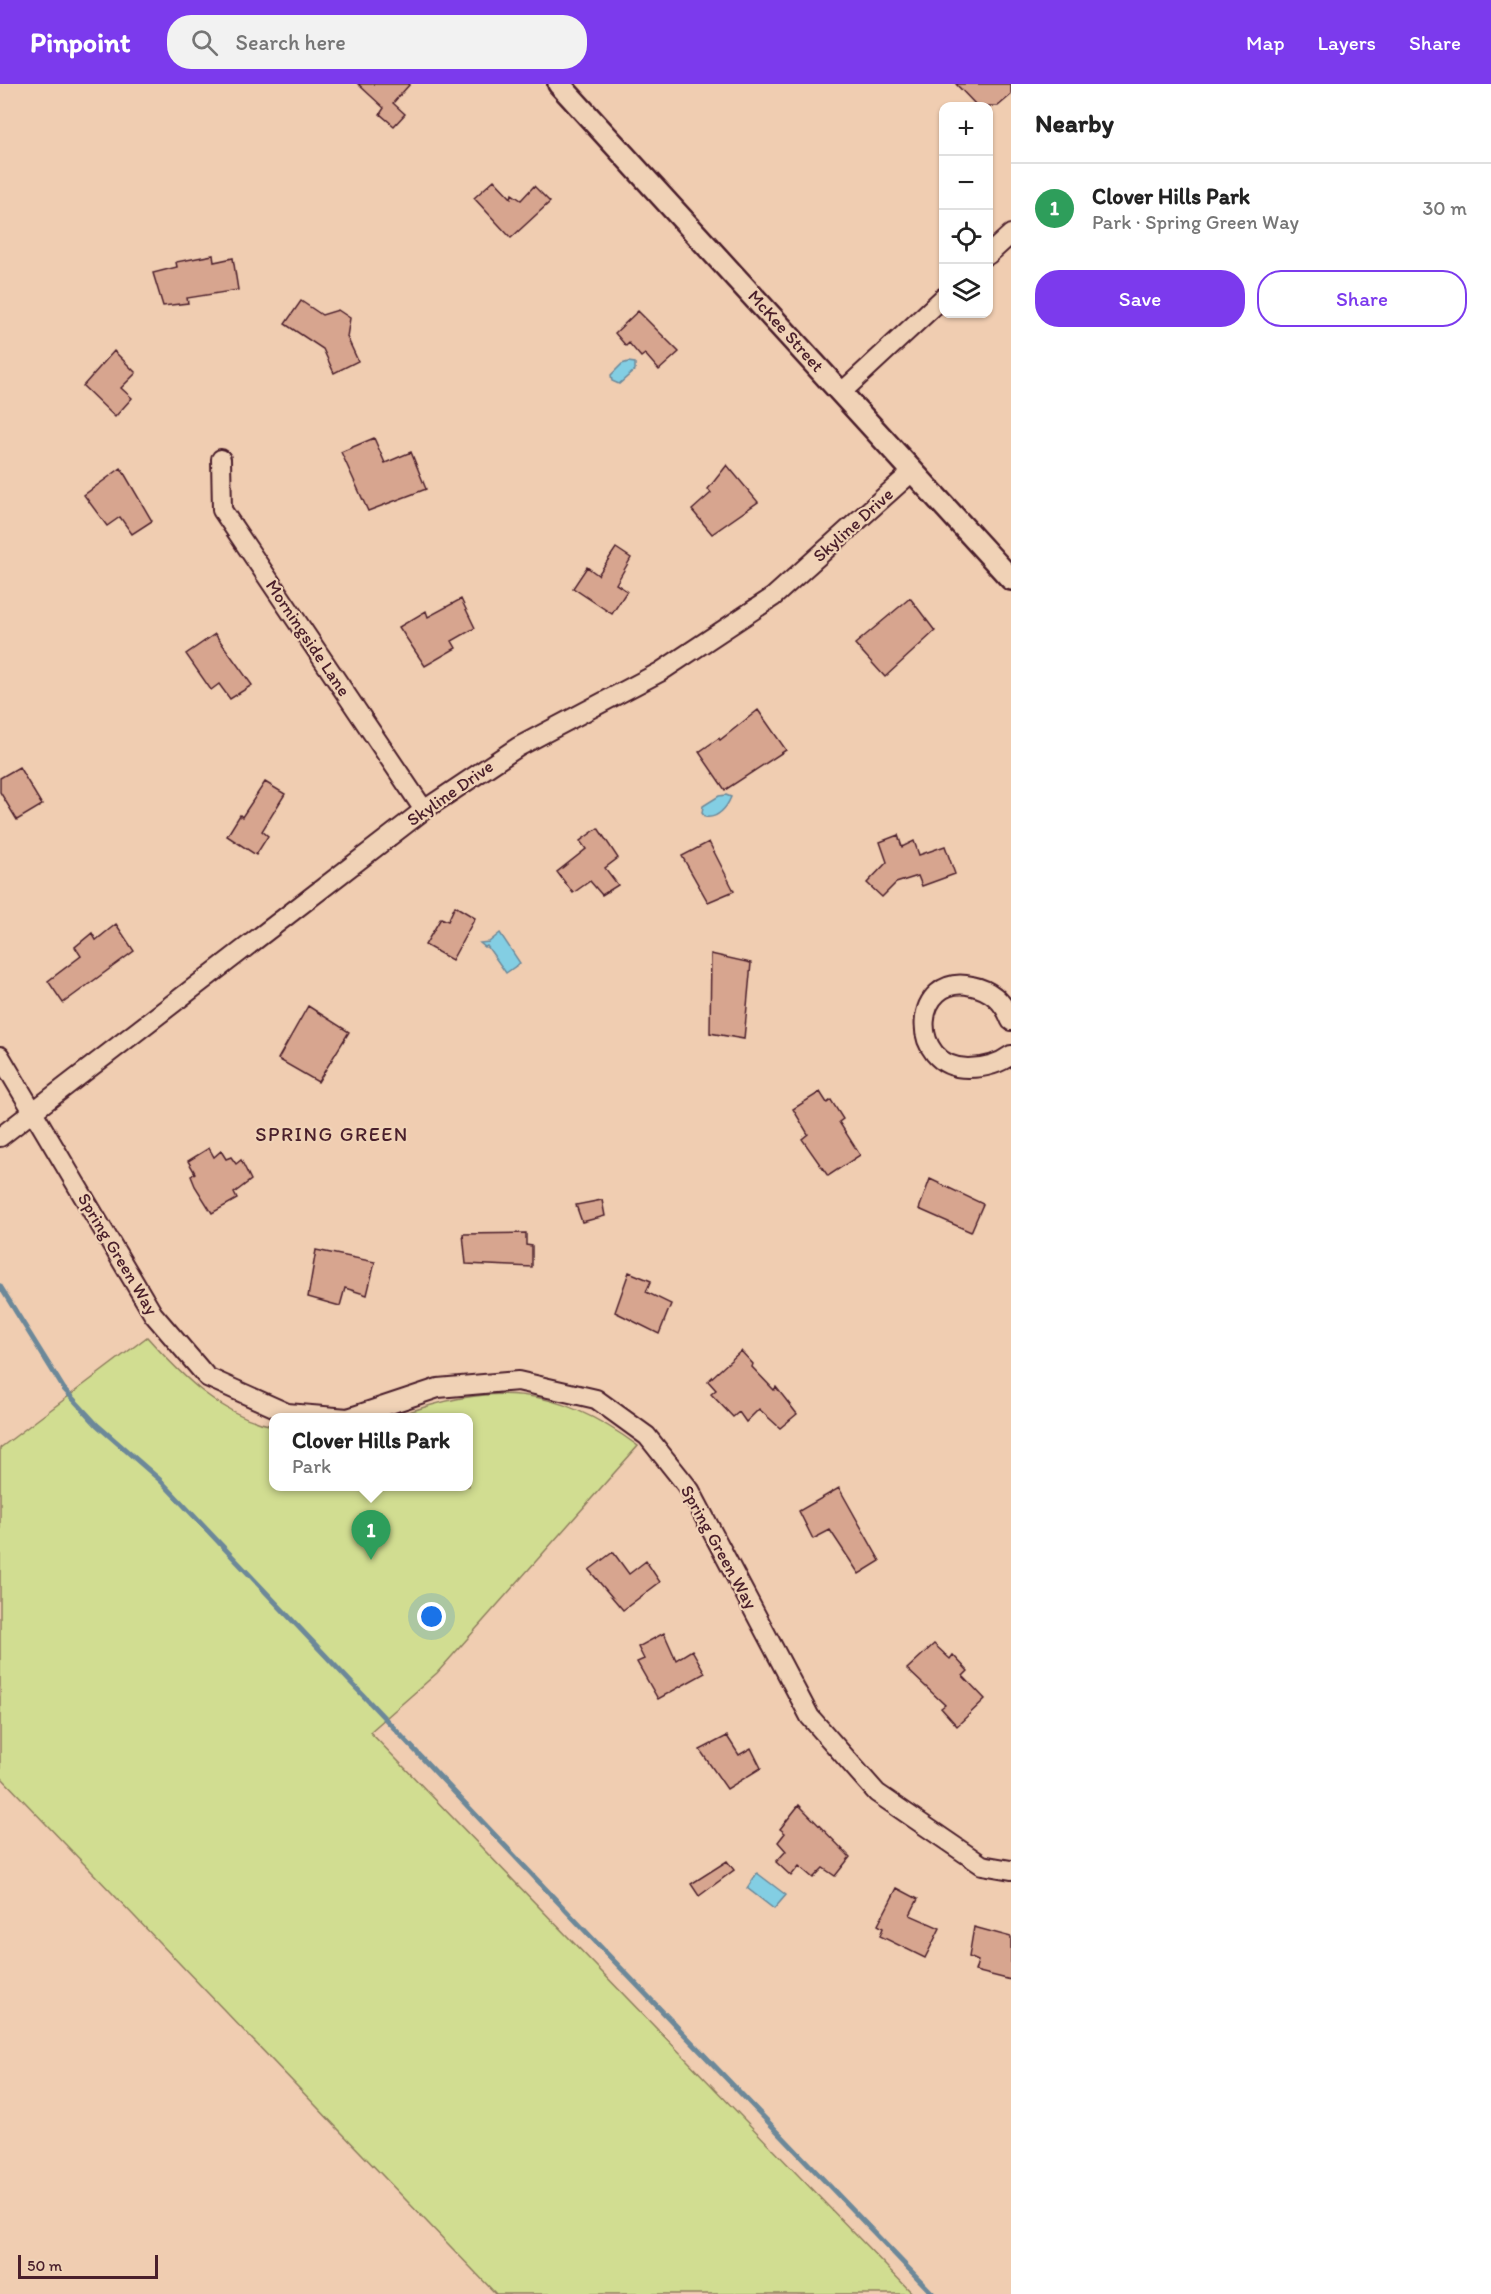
<!DOCTYPE html>
<html lang="en">
<head>
<meta charset="utf-8">
<style>
  body { margin:0; font-family:Itim,sans-serif; background:#f2f2f2; color:#222 }
  .controls { position:absolute; right:18px; top:18px; display:grid; overflow:hidden; border-radius:12px; box-shadow:0 2px 4px #0004 }
  .controls button { width:54px; height:54px; display:grid; place-items:center; padding:0; border:0; border-bottom:2px solid #e0e0e0; background:#fff; color:#222; font:30px sans-serif }
  .scale { position:absolute; left:18px; bottom:15px; width:140px; box-sizing:border-box; padding-left:6px; border:3px solid #4a1f2b; border-top:0; font-size:16px; line-height:21px; white-space:nowrap; color:#4a1f2b; -webkit-text-stroke:4px #f0d2b6; paint-order:stroke }
  .you { position:absolute; left:432px; top:1533px; width:21px; height:21px; margin:-15px; border:4px solid #fff; border-radius:50%; background:#1a73e8; box-shadow:0 0 0 9px #1a73e833 }
  .badge { display:grid; place-items:center; width:39px; height:39px; border-radius:50%; background:#7c3aed; color:#fff; font-size:20px; font-weight:700 }
  .pin { position:absolute; translate:-50% -50px; filter:drop-shadow(0 2px 3px #0008) }
  .pin::after { content:''; position:absolute; top:32px; width:21px; height:18px; background:inherit; clip-path:polygon(0 0,100% 0,50% 100%) }
  .popup { position:absolute; left:269px; top:1329px; width:204px; height:78px; box-sizing:border-box; display:grid; place-content:center; border-radius:12px; background:#fff; filter:drop-shadow(0 2px 4px #0005); font-size:20px; white-space:nowrap; color:#767676 }
  .popup b { font-size:22px; color:#222 }
  .popup::after { content:''; position:absolute; left:50%; top:100%; margin-left:-12px; border:12px solid transparent; border-top-color:#fff }
  .list { margin:0; padding:0; list-style:none }
  h2 { display:flex; justify-content:space-between; align-items:center; height:78px; margin:0; padding:0 24px; font-size:26px }
  h2 small { font-size:20px; font-weight:400; color:#767676 }
  .list li { display:grid; grid-template-columns:39px 1fr auto; gap:18px; align-items:center; box-sizing:border-box; height:90px; padding:0 24px; border-top:2px solid #e0e0e0 }
  .list b { display:block; font-size:22px; white-space:nowrap }
  .list p { margin:0; font-size:20px; white-space:nowrap; color:#767676 }
  .list em { font-size:20px; font-style:normal; color:#767676 }
  .actions { display:flex; gap:12px; padding:18px 24px }
  .actions a { flex:1; padding:14px 0; border:2px solid #7c3aed; border-radius:24px; text-align:center; font-size:21px; color:#7c3aed }
  .actions .main { background:#7c3aed; color:#fff }
  .icon { flex:none; width:33px; height:33px; fill:none; stroke:currentColor; stroke-width:2; stroke-linecap:round; stroke-linejoin:round }
  .map { position:relative; flex:none; width:1011px; height:2210px; overflow:hidden }
  header { display:flex; align-items:center; gap:36px; box-sizing:border-box; height:84px; padding:0 30px; background:#7c3aed; color:#fff }
  header strong { font-size:28px }
  nav { display:flex; gap:33px; margin-inline-start:auto; font-size:21px }
  .search { width:420px; height:54px; background:#f2f2f2; display:flex; align-items:center; gap:15px; box-sizing:border-box; padding:0 21px; border-radius:24px; color:#767676; font-size:22px }
  main { display:flex }
  aside { flex:1; background:#fff }
  .map>svg:first-child { display:block }
  .green { fill:#d1dd91; stroke:#8e7e5e; stroke-width:1.5 }
  .water { fill:#83cee3; stroke:#6c8899; stroke-width:1.5 }
  .lines { fill:none; stroke-linecap:round; stroke-linejoin:round }
  .stream { stroke:#6c8899; stroke-width:5 }
  .building { fill:#d7a58f; stroke:#4a1f2b; stroke-width:1.5 }
  .minor-casing { stroke:#4a1f2b; stroke-width:22 }
  .tertiary-casing { stroke:#4a1f2b; stroke-width:26 }
  .minor { stroke:#f0d2b6; stroke-width:18 }
  .tertiary { stroke:#f0d2b6; stroke-width:21 }
  .labels { text-anchor:middle; stroke-width:4.5; stroke-linejoin:round; paint-order:stroke }
  .street-label { font-size:18px; fill:#4a1f2b; stroke:#f0d2b6 }
  .neighbourhood-label { font-size:20px; letter-spacing:1.5px; fill:#4a1f2b; stroke:#f0d2b6 }
</style>
</head>
<body>
<header>
<strong>Pinpoint</strong>
<div class="search"><svg class="icon" aria-label="search" viewBox="0 0 24 24"><circle cx="10" cy="10" r="6"/><path d="M15 15l6 6"/></svg>Search here</div>
<nav><a>Map</a><a>Layers</a><a>Share</a></nav>
</header>
<main>
<div class="map">
<svg width="1011" height="2210" viewBox="0 0 1011 2210">
  <rect width="100%" height="100%" fill="#f0cdb1"/>
  <filter id="ink" filterUnits="userSpaceOnUse"><feTurbulence type="fractalNoise" baseFrequency=".0167" numOctaves="2"/><feDisplacementMap in="SourceGraphic" scale="12" xChannelSelector="R" yChannelSelector="G"/><feConvolveMatrix kernelMatrix="1 2 1 2 8 2 1 2 1" color-interpolation-filters="sRGB"/></filter>
  <g filter="url(#ink)">
    <!-- green -->
    <path class="green" d="M147,1253C181,1291 221,1332 273,1342L274,1402H469V1334L395,1333C490,1298 555,1300 638,1362L437,1589L370,1648L913,2210H496L0,1692V1364Z"/>
    <!-- water -->
    <path class="water" d="M628,278L635,279V286L619,300L612,297L611,291L622,280Z
      M726,711L731,713C727,723 718,735 705,733L702,729L703,722L719,712Z
      M500,849L520,879L506,889L487,862L485,863L480,859L489,858Z
      M757,1789L786,1811L774,1825L747,1804Z"/>
    <g class="lines">
      <!-- stream -->
      <path class="stream" d="M0,1202L64,1305L97,1341L160,1396L592,1854L933,2210"/>
    </g>
    <!-- building -->
    <path class="building" d="M358,0H410L393,19L405,30L394,42L380,30L384,24Z
      M956,0H1011V11L998,22H977Z
      M494,96L511,114L512,110L521,116L534,102L550,118L511,154L474,114Z
      M213,171L214,178L233,174L238,206L187,214L188,219L163,222L153,189L177,183L176,178Z
      M301,217L322,231L338,226L350,234L347,253L358,277L334,289L323,265L285,240Z
      M638,227L679,268L659,286L645,270L641,273L629,259L626,262L615,249Z
      M114,267L136,289L121,304L132,314L115,333L83,302Z
      M374,354L385,379L411,368L426,405L368,427L341,368Z
      M727,381L758,418L712,450L692,426L711,409L708,405Z
      M121,384L152,437L132,450L120,433L107,442L84,411Z
      M616,464L631,474L616,500L627,507L612,530L573,504L587,483L598,491Z
      M910,514L935,547L885,593L855,560Z
      M461,515L475,544L452,557L456,564L425,582L399,543L426,527L428,533Z
      M215,550L252,601L230,615L219,600L211,606L186,570Z
      M758,626L786,666L725,706L699,668L719,654L720,656Z
      M19,683L42,721L17,736L0,708V694Z
      M265,698L285,710L262,747L268,752L256,771L227,752L240,731L242,733Z
      M598,744L618,774L605,784L618,801L602,811L590,797L573,809L557,788L586,765L580,757Z
      M898,751L902,763L914,757L919,771L945,762L955,790L922,802L918,792L896,799L882,813L867,799L887,778L880,758Z
      M709,758L734,807L708,818L682,772Z
      M455,822L475,834L452,876L425,861L441,834L448,837Z
      M116,840L134,867L63,919L48,897L81,872L75,863L92,849L96,856Z
      M711,870L751,879L744,955L710,949Z
      M308,922L349,948L318,998L278,975Z
      M820,1008L827,1019L831,1016L843,1035L839,1038L860,1071L828,1092L802,1055L808,1050L793,1025Z
      M209,1064L214,1073L221,1067L226,1075L231,1073L236,1080L241,1076L251,1096L234,1109L237,1115L212,1129L195,1102L191,1092L195,1089L188,1077Z
      M930,1095L983,1120L971,1148L919,1125Z
      M602,1116L605,1132L582,1138L576,1121Z
      M526,1149V1161L532,1162V1183L466,1180L463,1150Z
      M316,1166L375,1178L367,1211L345,1204L340,1222L308,1213Z
      M629,1188L651,1197L646,1208L671,1220L659,1250L615,1228Z
      M741,1267L753,1280L752,1283L774,1306L776,1303L797,1330L780,1344L759,1325L746,1338L739,1328L733,1333L711,1310L716,1306L708,1297Z
      M839,1404L880,1477L859,1490L830,1446L813,1455L799,1427Z
      M613,1468L629,1490L646,1477L660,1498L623,1526L589,1486Z
      M664,1549L676,1576L692,1566L705,1589L658,1615L637,1578L644,1575L638,1563Z
      M934,1560L950,1575L953,1571L968,1587L963,1592L985,1615L957,1642L941,1624L945,1621L907,1585Z
      M727,1652L739,1671L751,1664L761,1684L727,1705L700,1666Z
      M799,1721L850,1773L835,1792L823,1784L813,1794L799,1782L791,1792L776,1778L786,1767L778,1758L785,1749L780,1745Z
      M727,1777L734,1786L699,1812L691,1800Z
      M897,1804L918,1815L910,1831L940,1844L925,1874L880,1852L883,1844L878,1841Z
      M974,1843L1011,1853V1896L975,1887L978,1877L969,1873Z"/>
    <g class="lines">
      <defs>
        <path id="minor" d="M988,171L1011,150
          M842,308L944,213
          M221,375L222,426L424,726
          M1011,937C1004,918 992,906 972,902C912,888 907,984 968,984C983,984 999,980 1011,971
          M0,972L153,1230L207,1293L287,1329L348,1334
          M0,1053L424,726L518,663L660,588L773,513L913,387
          M348,1334L438,1304L518,1297L596,1315L647,1352L690,1406L810,1633L877,1709L982,1781L1011,1786"/>
        <path id="tertiary" d="M559,0L1011,495"/>
      </defs>
      <!-- minor casing -->
      <use href="#minor" class="minor-casing"/>
      <!-- tertiary casing -->
      <use href="#tertiary" class="tertiary-casing"/>
      <!-- minor -->
      <use href="#minor" class="minor"/>
      <!-- tertiary -->
      <use href="#tertiary" class="tertiary"/>
    </g>
  </g>
  <g class="labels">
    <!-- street labels -->
    <g class="street-label">
      <text transform="translate(786 247) rotate(48)" y="6">McKee Street</text>
      <text transform="translate(853 441) rotate(-42)" y="6">Skyline Drive</text>
      <text transform="translate(308 554) rotate(56)" y="6">Morningside Lane</text>
      <text transform="translate(450 709) rotate(-35)" y="6">Skyline Drive</text>
      <text transform="translate(118 1170) rotate(59)" y="6">Spring Green Way</text>
      <text transform="translate(719 1463) rotate(61)" y="6">Spring Green Way</text>
    </g>
    <!-- neighbourhood labels -->
    <g class="neighbourhood-label">
      <text x="332" y="1057">SPRING GREEN</text>
    </g>
  </g>
</svg>
<div class="controls">
<button>+</button>
<button>−</button>
<button><svg class="icon" aria-label="locate" viewBox="0 0 24 24"><circle cx="12" cy="12" r="6"/><path d="M12 2v4M12 18v4M2 12h4M18 12h4"/></svg></button>
<button><svg class="icon" aria-label="layers" viewBox="0 0 24 24"><path d="M12 4l9 5-9 5-9-5zM3 14l9 5 9-5"/></svg></button>
</div>
<div class="scale">50 m</div>
<div class="you"></div>
<div class="pin badge" style="left:371px;top:1476px;background:#2e9e5b">1</div>
<div class="popup"><b>Clover Hills Park</b>Park</div>
</div>
<aside>
<h2>Nearby<small></small></h2>
<ul class="list">
<li><span class="badge" style="background:#2e9e5b">1</span><div><b>Clover Hills Park</b><p>Park · Spring Green Way</p></div><em>30 m</em></li>
</ul>
<div class="actions"><a class="main">Save</a><a>Share</a></div>
</aside>
</main>
</body>
</html>
